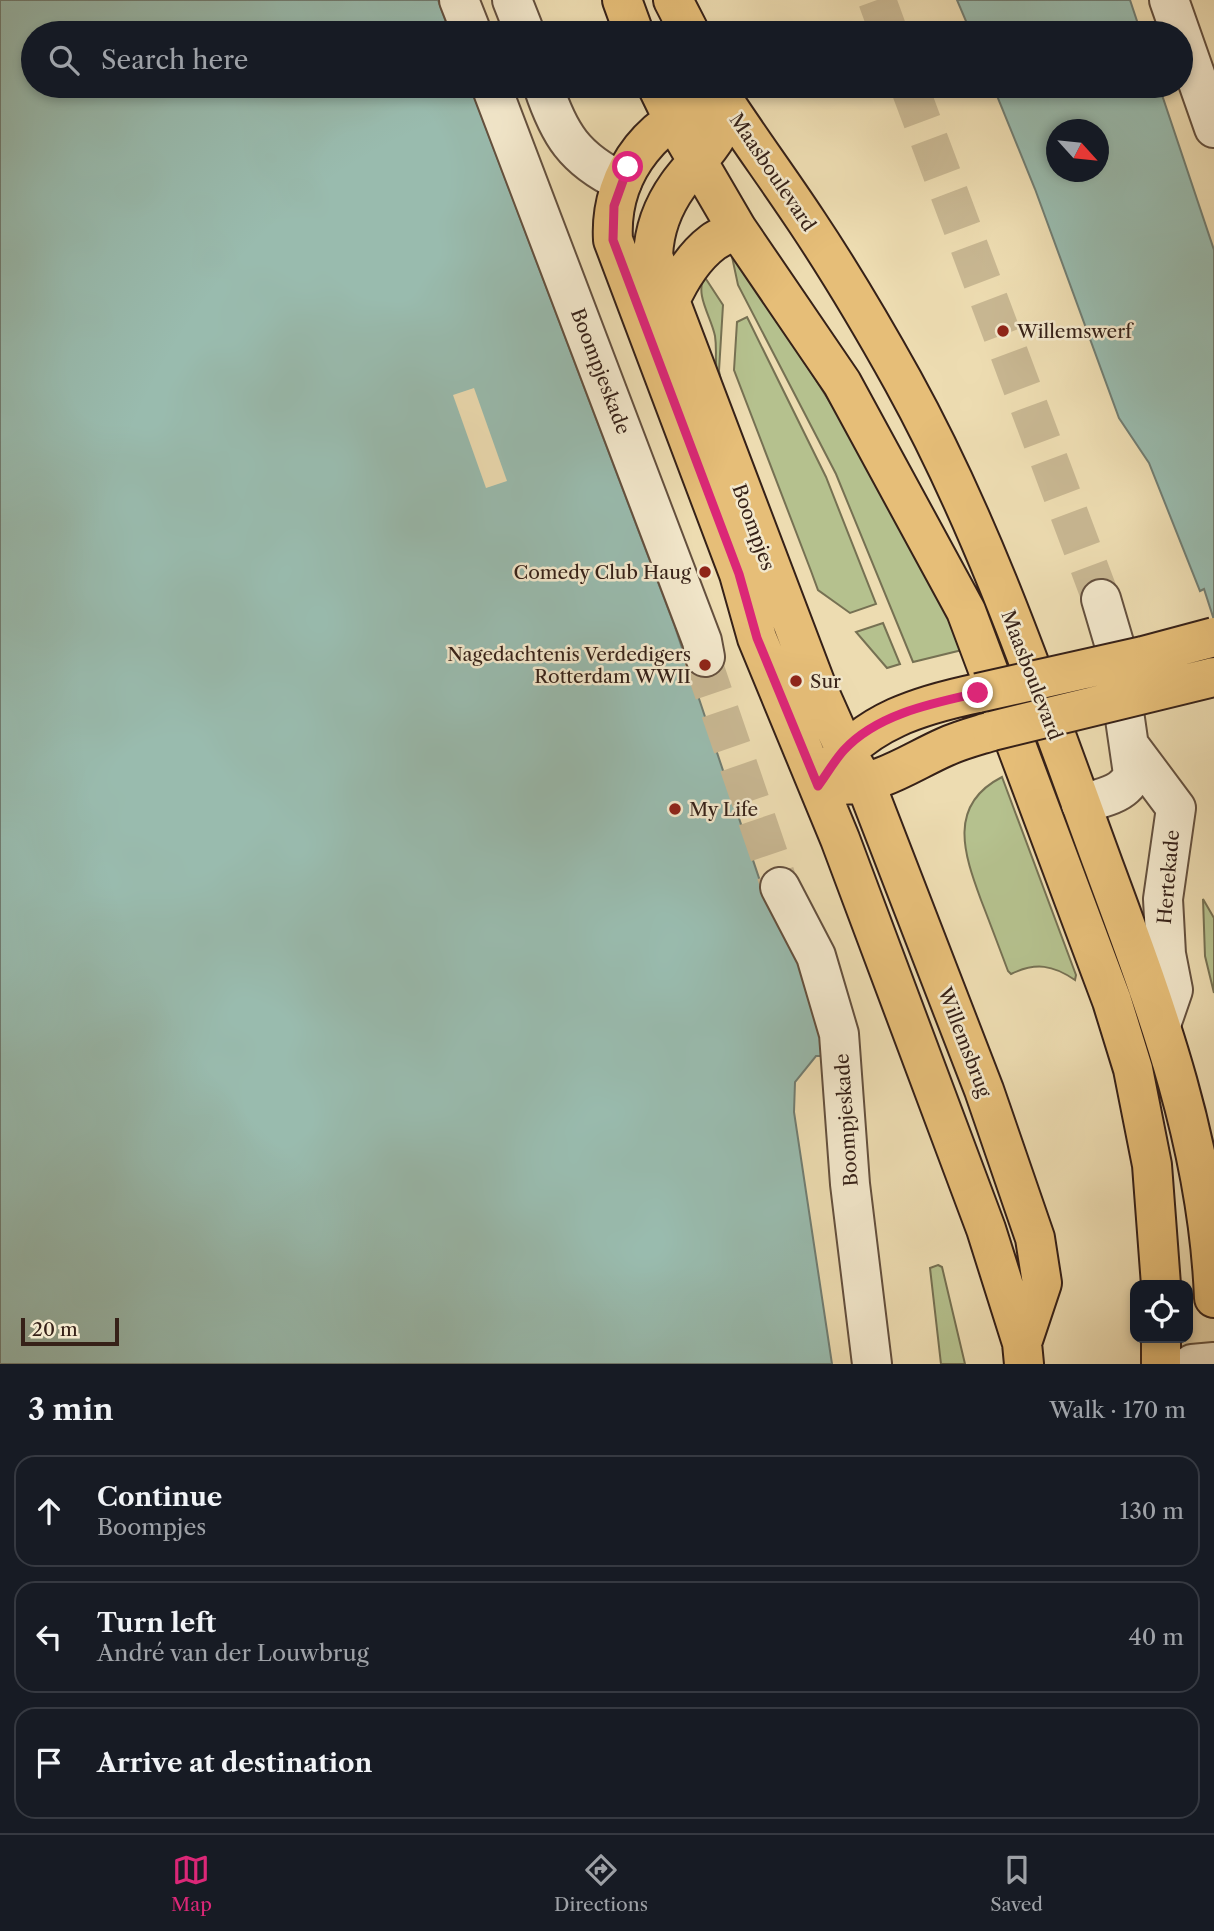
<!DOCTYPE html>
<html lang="en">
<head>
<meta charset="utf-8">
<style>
  body { margin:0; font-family:"Libre Caslon Text",serif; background:#242831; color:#f1f3f6 }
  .controls { position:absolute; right:21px; bottom:21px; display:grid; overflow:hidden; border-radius:14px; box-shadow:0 4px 10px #0003 }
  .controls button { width:63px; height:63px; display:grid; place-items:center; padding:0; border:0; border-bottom:2px solid #363941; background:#171b24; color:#f1f3f6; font:35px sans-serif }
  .compass { position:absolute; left:1046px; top:119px; width:63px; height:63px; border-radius:50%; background:#171b24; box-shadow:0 4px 10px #0003; rotate:117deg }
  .scale { position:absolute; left:21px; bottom:18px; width:98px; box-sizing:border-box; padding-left:7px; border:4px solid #362118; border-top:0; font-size:19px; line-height:24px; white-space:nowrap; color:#362118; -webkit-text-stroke:5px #f3e8cc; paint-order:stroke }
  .stop { position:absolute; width:21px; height:21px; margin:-16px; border:5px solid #db2777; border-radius:50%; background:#fff }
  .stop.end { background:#db2777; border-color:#fff; box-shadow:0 2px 7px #0008 }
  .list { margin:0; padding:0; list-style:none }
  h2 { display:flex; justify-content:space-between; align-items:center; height:91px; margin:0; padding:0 28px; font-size:30px }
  h2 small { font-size:23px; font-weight:400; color:#9ea1a6 }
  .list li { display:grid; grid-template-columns:46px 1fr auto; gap:21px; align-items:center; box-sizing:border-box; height:112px; margin:0 14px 14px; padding:0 14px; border:2px solid #363941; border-radius:21px }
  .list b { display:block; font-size:26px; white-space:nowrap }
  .list p { margin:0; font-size:23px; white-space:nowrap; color:#9ea1a6 }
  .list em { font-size:23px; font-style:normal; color:#9ea1a6 }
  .icon { flex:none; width:38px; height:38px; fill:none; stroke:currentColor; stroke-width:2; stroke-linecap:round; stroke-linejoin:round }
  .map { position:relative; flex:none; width:1214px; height:1364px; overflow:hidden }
  .search { position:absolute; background:#171b24; box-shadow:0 4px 10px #0003; left:21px; right:21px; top:21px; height:77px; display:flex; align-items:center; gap:18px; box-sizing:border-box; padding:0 24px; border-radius:38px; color:#9ea1a6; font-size:26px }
  .sheet { height:469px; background:#171b24 }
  nav { display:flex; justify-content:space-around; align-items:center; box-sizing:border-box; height:98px; border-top:2px solid #363941; background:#171b24; font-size:19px; color:#9ea1a6 }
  nav a { display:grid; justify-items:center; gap:4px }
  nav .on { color:#db2777 }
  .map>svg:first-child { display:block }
  .green { fill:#b5c18e; stroke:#767153; stroke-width:2 }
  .water { fill:#99bbae; stroke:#717d72; stroke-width:2; fill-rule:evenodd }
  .pier { fill:#eddcb1 }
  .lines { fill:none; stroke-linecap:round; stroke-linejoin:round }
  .minor-tunnel { stroke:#c8b792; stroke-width:38; stroke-dasharray:38 19; stroke-linecap:butt }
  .minor-casing { stroke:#64503e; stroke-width:42 }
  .major-casing { stroke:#362118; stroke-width:42 }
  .minor { stroke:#f3e8cc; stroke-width:38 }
  .major { stroke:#e6be78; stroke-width:38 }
  .major-bridge-casing { stroke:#362118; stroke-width:42; stroke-linecap:butt }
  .major-bridge { stroke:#e6be78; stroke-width:38 }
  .route { stroke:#db2777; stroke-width:9 }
  .poi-dot { fill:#8f2418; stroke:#f3e8cc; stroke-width:2.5 }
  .labels { text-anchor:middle; stroke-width:5; stroke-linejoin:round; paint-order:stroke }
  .street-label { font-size:19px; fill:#362118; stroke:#f3e8cc }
  .poi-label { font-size:19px; fill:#362118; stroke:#f3e8cc; text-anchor:start }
</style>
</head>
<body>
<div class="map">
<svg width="1214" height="1364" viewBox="0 0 1214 1364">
  <rect width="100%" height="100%" fill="#eddcb1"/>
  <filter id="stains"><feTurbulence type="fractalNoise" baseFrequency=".00286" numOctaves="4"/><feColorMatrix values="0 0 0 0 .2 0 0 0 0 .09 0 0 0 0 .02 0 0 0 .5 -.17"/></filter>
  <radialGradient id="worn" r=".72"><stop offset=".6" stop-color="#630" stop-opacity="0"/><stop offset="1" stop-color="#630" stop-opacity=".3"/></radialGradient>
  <!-- green -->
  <path class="green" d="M731,252C818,380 902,507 962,650L913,662L836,474L738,285Z
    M704,276L723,305L719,371L722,386C712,363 718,357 715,336C711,316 695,296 704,276Z
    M747,317L826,477L876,604L850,613L818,590L811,571L734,370L737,322Z
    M883,623L900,664L887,668L856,632Z
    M1002,777L1076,975L1075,980C1053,965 1036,962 1011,974L1008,971C999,947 990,923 981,900C964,854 947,805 1002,777Z
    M1203,899L1214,918V993L1205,956Z
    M938,1265L942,1267L965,1364H941L930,1268Z"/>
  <!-- water -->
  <path class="water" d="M0,0H438L450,33H33V86H470L675,627L766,899L790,925L827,1056H816L795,1082L794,1112L832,1364H0Z
    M957,0H1130L1141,33H971Z
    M993,86H1159L1214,250V620L1204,589L1200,591L1149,463L1119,418L1035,189ZM1056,130H1098V172H1056Z"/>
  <!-- pier -->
  <path class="pier" d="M474,388L507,481L486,488L453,395Z"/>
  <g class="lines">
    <!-- minor-tunnel -->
    <path class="minor-tunnel" d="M877,0L889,33
      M909,86L1101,599
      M705,657L704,665L780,887"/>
    <defs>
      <path id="minor" d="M459,0L472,33
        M512,0L525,33
        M1169,0L1214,128
        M491,86L702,641L705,657
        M543,86C559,134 574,159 622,182
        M1129,745L1176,808L1163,899L1166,954L1173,990L1162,1022
        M1081,804C1101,798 1125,795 1133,774L1114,643L1101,599
        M780,887L816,956L839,1034L850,1184L872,1364
        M1192,1364L1214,1362"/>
      <path id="major" d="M622,0L634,33
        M673,0L690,33
        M657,86L674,121L737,229L842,383L966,611L1112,1001L1133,1069L1152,1165L1161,1285
        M717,90C746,135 778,178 807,222C841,273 873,327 903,381C987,533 1043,701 1103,864C1156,1007 1208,1144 1214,1298
        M724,101C656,112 609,172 613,240L739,574L757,638L840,839L986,1229L1022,1343L1024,1364
        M724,101C729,136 697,158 678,185C663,206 654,230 653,256L816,685L845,750L866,785L984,1090L1035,1238L1042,1283L1022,1343
        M670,301C680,279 693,257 713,242C720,237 729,234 737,229
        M830,770C866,721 921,705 978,693
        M841,785C882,784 909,763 945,747C960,740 976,736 992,731
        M1161,1364V1338"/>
    </defs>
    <!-- minor casing -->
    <use href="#minor" class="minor-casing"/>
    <!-- major casing -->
    <use href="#major" class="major-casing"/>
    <!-- minor -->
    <use href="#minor" class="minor"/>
    <!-- major -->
    <use href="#major" class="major"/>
    <defs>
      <path id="major-bridge" d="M978,693L1143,656L1214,637
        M992,731L1214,677"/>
    </defs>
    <!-- major-bridge casing -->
    <use href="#major-bridge" class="major-bridge-casing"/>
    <!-- major-bridge -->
    <use href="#major-bridge" class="major-bridge"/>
  </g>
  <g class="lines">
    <!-- route -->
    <path class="route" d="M628,167L614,206L613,240L739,574L757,638L818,786C827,774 834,761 844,750C877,714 933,703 978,693"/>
  </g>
  <!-- markers -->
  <g class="poi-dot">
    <circle cx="1003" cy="331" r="7"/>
    <circle cx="705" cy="572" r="7"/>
    <circle cx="705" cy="665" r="7"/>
    <circle cx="796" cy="681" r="7"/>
    <circle cx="675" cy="809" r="7"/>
  </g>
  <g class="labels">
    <!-- street labels -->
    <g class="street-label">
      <text transform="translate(773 172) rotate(56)" y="7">Maasboulevard</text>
      <text transform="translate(601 371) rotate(69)" y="7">Boompjeskade</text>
      <text transform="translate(754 527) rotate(70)" y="7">Boompjes</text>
      <text transform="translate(1032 675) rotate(69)" y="7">Maasboulevard</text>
      <text transform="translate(1168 877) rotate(-85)" y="7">Hertekade</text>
      <text transform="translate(965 1042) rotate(69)" y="7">Willemsbrug</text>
      <text transform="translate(846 1120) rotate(-94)" y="7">Boompjeskade</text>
    </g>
    <!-- poi labels -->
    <g class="poi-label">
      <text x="1017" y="338">Willemswerf</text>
      <text x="691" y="579" text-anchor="end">Comedy Club Haug</text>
      <text x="691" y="661" text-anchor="end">Nagedachtenis Verdedigers<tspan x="691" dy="22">Rotterdam WWII</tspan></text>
      <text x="810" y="688">Sur</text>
      <text x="689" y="816">My Life</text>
    </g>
  </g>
  <rect width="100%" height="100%" filter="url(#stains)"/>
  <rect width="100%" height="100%" fill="url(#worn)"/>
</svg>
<div class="controls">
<button><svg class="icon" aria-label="locate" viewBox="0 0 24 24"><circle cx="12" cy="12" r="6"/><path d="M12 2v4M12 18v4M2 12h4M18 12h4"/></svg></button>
</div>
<svg class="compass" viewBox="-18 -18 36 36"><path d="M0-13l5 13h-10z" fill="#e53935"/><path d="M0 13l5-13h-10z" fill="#9ea1a6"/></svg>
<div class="scale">20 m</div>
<div class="stop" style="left:628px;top:167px"></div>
<div class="stop end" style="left:978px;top:693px"></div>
<div class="search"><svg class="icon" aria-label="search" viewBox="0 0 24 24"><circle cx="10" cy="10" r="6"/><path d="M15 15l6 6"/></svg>Search here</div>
</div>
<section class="sheet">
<h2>3 min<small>Walk · 170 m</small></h2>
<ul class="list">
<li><svg class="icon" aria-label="ahead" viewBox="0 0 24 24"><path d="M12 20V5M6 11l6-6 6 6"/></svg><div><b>Continue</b><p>Boompjes</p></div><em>130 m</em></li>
<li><svg class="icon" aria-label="left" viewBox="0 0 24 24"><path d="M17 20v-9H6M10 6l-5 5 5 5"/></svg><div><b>Turn left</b><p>André van der Louwbrug</p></div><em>40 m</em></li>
<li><svg class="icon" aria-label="arrive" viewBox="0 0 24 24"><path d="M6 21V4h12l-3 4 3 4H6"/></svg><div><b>Arrive at destination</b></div></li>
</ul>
</section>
<nav>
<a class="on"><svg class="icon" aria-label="map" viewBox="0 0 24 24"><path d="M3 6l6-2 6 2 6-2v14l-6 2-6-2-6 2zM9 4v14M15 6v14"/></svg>Map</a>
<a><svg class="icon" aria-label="directions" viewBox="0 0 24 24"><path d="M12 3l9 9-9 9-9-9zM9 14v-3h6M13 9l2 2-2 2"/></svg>Directions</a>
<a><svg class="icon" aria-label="saved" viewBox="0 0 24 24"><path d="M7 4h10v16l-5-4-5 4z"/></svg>Saved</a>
</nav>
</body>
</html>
